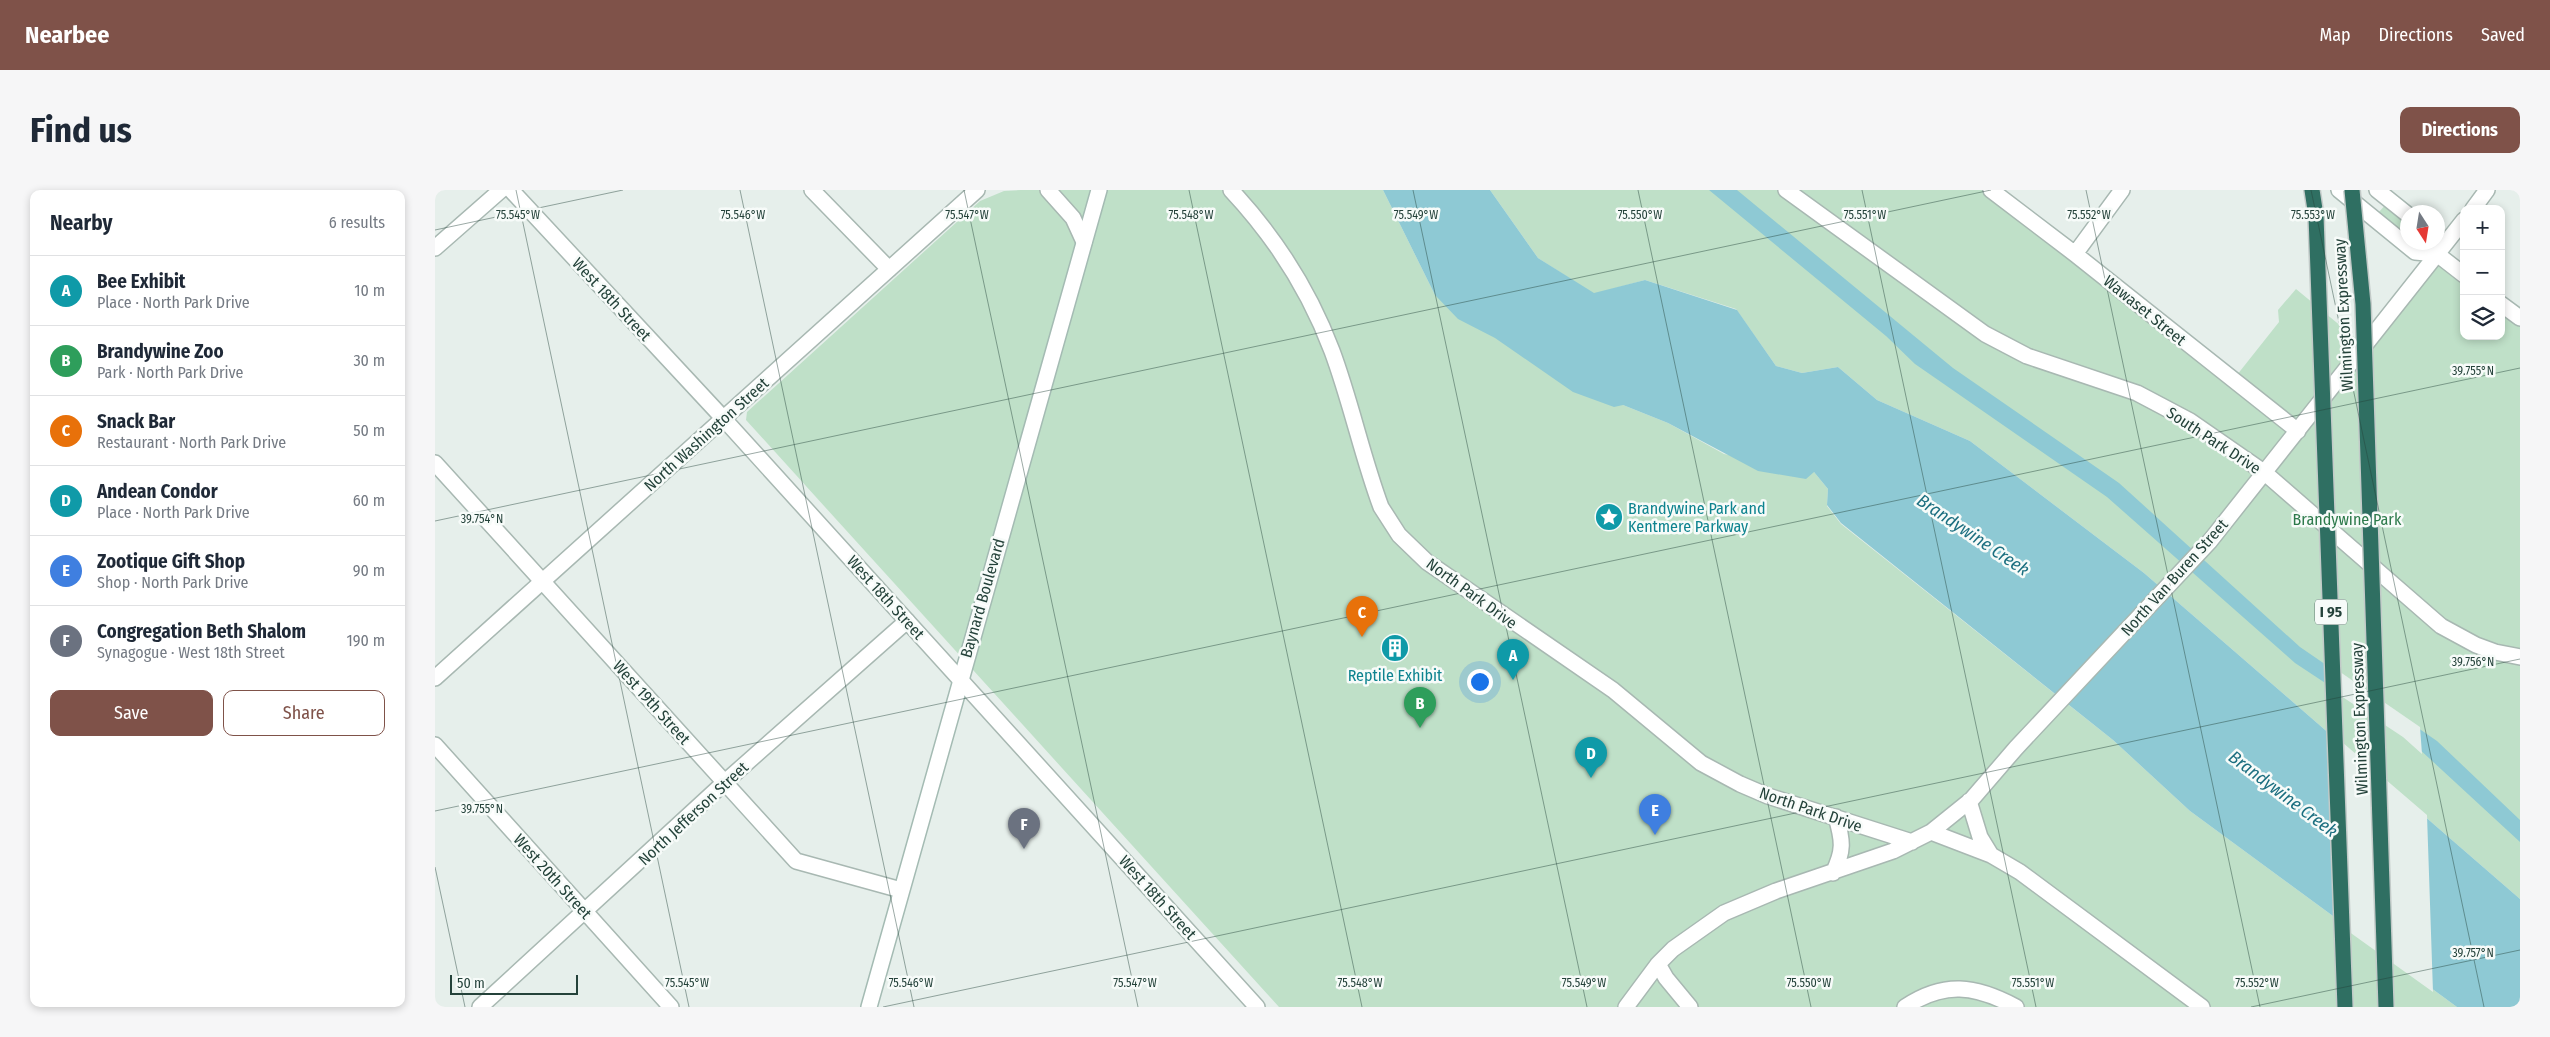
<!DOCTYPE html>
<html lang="en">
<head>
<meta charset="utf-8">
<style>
  body { margin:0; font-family:"Fira Sans Condensed",sans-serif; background:#f6f6f7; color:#1f2937 }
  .controls { position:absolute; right:15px; top:15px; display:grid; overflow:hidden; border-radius:10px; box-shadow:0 2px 8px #0003 }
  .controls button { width:45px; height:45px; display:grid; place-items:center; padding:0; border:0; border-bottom:1px solid #e0e1e3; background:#fff; color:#1f2937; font:25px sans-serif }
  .compass { position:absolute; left:1965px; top:15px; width:45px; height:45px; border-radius:50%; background:#fff; box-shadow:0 2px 8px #0003; rotate:168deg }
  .scale { position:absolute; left:15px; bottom:12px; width:128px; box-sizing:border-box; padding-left:5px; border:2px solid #24423a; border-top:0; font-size:14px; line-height:18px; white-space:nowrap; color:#24423a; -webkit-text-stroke:4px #f7fbf9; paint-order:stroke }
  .you { position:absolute; left:1044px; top:491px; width:18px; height:18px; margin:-12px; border:4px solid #fff; border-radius:50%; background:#1a73e8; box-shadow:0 0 0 8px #1a73e833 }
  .badge { display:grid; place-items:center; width:32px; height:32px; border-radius:50%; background:#7f5249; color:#fff; font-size:16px; font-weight:700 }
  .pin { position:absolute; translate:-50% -41px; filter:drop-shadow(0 1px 2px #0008) }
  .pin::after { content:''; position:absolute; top:26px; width:18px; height:15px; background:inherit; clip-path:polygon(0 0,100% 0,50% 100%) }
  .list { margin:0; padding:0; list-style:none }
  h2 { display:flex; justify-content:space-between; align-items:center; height:65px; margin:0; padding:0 20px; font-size:21px }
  h2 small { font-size:16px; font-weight:400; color:#747a83 }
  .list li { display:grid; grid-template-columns:32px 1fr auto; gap:15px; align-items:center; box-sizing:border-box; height:70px; padding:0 20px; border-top:1px solid #e0e1e3 }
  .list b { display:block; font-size:19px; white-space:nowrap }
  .list p { margin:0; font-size:16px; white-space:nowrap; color:#747a83 }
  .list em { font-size:16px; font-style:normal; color:#747a83 }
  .actions { display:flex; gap:10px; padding:15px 20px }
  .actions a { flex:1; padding:11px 0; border:1px solid #7f5249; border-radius:10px; text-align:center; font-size:18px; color:#7f5249 }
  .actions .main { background:#7f5249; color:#fff }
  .icon { flex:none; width:28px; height:28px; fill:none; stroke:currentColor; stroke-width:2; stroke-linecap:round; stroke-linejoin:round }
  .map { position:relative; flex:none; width:2085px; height:817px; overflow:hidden; border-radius:10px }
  header { display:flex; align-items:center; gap:30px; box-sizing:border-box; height:70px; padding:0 25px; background:#7f5249; color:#fff }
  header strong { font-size:24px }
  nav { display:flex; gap:28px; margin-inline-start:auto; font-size:18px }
  .intro { display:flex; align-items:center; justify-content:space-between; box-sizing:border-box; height:120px; padding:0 30px }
  h1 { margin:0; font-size:35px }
  .button { padding:12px 22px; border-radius:10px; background:#7f5249; color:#fff; font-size:18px; font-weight:700 }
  main { display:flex; gap:30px; padding:0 30px }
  aside { flex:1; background:#fff; border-radius:10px; box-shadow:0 2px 8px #0003 }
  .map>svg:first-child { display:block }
  .green { fill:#bfe0c8 }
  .water { fill:#8ec9d4 }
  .pier { fill:#e6efeb }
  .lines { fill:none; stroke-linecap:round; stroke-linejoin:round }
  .minor-casing { stroke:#a8b8b2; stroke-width:18 }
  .tertiary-casing { stroke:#a8b8b2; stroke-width:18 }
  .secondary-casing { stroke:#a4bbb3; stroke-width:18 }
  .motorway-casing { stroke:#c2cac8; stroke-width:18 }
  .minor { stroke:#fff; stroke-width:15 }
  .tertiary { stroke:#fff; stroke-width:15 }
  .secondary { stroke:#fff; stroke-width:15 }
  .motorway { stroke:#2f6f62; stroke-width:15 }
  .motorway-bridge-casing { stroke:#c2cac8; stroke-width:18; stroke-linecap:butt }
  .motorway-bridge { stroke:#2f6f62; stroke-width:15 }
  .ticks { fill:none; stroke:#24423a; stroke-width:1; stroke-opacity:0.45 }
  .labels { text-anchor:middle; stroke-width:5; stroke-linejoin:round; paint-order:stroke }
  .shield { fill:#f7fbf9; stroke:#637a73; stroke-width:1 }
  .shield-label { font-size:15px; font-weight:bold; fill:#24423a }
  .street-label { font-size:16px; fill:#24423a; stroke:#f7fbf9 }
  .culture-label { font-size:16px; fill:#0d838f; stroke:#f7fbf9; text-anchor:start }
  .park-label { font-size:16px; fill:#2d7a4b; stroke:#f7fbf9 }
  .water-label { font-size:18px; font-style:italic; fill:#1c6f80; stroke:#f7fbf9 }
  .ticks-label { font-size:12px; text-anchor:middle; fill:#24423a; stroke:#f7fbf9; stroke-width:5; stroke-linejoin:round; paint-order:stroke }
</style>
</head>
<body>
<header>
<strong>Nearbee</strong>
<nav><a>Map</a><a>Directions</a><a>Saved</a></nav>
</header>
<div class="intro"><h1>Find us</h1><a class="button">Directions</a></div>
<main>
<aside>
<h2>Nearby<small>6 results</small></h2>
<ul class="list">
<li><span class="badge" style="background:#0f9aa8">A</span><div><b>Bee Exhibit</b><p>Place · North Park Drive</p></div><em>10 m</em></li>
<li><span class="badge" style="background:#2e9e5b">B</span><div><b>Brandywine Zoo</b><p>Park · North Park Drive</p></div><em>30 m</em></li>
<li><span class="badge" style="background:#e8710a">C</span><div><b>Snack Bar</b><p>Restaurant · North Park Drive</p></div><em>50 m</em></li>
<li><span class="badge" style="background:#0f9aa8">D</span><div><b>Andean Condor</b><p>Place · North Park Drive</p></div><em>60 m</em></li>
<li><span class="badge" style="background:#3f7fe0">E</span><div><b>Zootique Gift Shop</b><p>Shop · North Park Drive</p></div><em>90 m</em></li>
<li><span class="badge" style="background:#6b7280">F</span><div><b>Congregation Beth Shalom</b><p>Synagogue · West 18th Street</p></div><em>190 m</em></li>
</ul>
<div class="actions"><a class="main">Save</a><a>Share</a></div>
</aside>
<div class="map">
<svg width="2085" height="817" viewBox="0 0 2085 817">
  <rect width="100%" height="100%" fill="#e6efeb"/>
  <!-- green -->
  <path class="green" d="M586,0H948L1000,105L1046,140L1188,215L1233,233L1289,264L1379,282L1393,299L1392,316L1406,334L1678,550L1755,621L2022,817H844L311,230L312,222L545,11L569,1Z
    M1055,0H1556L1798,190L1844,132L1843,120L1861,99L1930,156L2002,64L2029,85V146H2066V114L2085,128V709L1709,383L1535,251L1442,210L1403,177L1367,183L1341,176L1301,119L1210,90L1159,104L1103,68Z
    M1952,13L1972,30V45L1944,22Z"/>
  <!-- water -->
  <path class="water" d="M948,0H1055L1103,68L1159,103L1210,90L1302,120L1341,176L1367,183L1403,177L1442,210L1535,251L1709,383L2085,709V817H2022L1755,621L1678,550L1406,333L1392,315L1393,299L1379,282L1371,289L1323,281L1233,233L1188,215L1179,217L1138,202L1060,148L1023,129L1000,105Z
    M1274,0H1302L1518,178L1684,293L1865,457L2002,551L2085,630V652L1969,545L1860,473L1672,307L1480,174L1451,146Z"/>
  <!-- pier -->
  <path class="pier" d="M1895,475L1985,537L1987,564L1968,547L1897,500Z
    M1900,546L1992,625L1998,802L1906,736Z"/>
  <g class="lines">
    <defs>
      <path id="minor" d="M76,0L288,228
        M377,0L454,79
        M796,0C840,47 874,100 897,161C916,212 927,266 946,317L964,345L992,372L1178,500L1266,573L1305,594L1333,606L1477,652
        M1351,0L1550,144L1592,166L1702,203L1755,231L1830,283L2006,436L2041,455L2060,462L2085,467
        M1556,0L1640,64L1863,241
        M2038,19L2052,0
        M0,58L66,0
        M1640,64L1687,0
        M0,273L361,671L466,700
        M0,555L236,817
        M1534,611L1545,647L1556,665
        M1496,642L1556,665L1585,682L1767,817
        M1398,683C1409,661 1408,651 1401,627
        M1223,774L1231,788L1255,817
        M45,817L290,592L472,431
        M1191,817L1223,774L1238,759L1289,723L1341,701L1458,661L1496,642L1537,609L1581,558L1775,351L2029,30
        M1470,817C1509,791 1540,795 1581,817"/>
      <path id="tertiary" d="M613,0L638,28L649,52
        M1904,0L1980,62L2002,64L2029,85
        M1942,0L1972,24
        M2066,114L2085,128
        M288,228L822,817
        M0,488L542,0"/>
      <path id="secondary" d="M434,817L664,0"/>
      <path id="motorway" d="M1877,0L1881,26"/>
    </defs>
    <!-- minor casing -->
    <use href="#minor" class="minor-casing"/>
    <!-- tertiary casing -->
    <use href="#tertiary" class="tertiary-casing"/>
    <!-- secondary casing -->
    <use href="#secondary" class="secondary-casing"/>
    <!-- motorway casing -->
    <use href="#motorway" class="motorway-casing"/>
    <!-- minor -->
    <use href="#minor" class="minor"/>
    <!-- tertiary -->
    <use href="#tertiary" class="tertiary"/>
    <!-- secondary -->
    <use href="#secondary" class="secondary"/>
    <!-- motorway -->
    <use href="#motorway" class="motorway"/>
    <defs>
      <path id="motorway-bridge" d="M1917,0L1928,114L1951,817
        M1881,26L1910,817"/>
    </defs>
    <!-- motorway-bridge casing -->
    <use href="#motorway-bridge" class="motorway-bridge-casing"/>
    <!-- motorway-bridge -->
    <use href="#motorway-bridge" class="motorway-bridge"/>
  </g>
  <!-- ticks -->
  <path class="ticks" d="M81,0L254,817M305,0L479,817M529,0L703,817M754,0L927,817M978,0L1152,817M1203,0L1376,817M1427,0L1601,817M1651,0L1825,817M1876,0L2049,817M0,40L188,0M0,331L1556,0M0,621L2085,178M0,677L30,817M448,817L2085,469M1816,817L2085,760"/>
  <!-- icons -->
  <defs>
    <symbol id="sight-disc" viewBox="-11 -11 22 22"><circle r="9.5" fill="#0f9aa8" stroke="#f7fbf9"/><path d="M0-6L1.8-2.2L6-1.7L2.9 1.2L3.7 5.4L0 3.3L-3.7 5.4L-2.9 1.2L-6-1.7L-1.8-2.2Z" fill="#fff"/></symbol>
    <symbol id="building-disc" viewBox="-11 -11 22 22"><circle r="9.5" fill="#0f9aa8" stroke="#f7fbf9"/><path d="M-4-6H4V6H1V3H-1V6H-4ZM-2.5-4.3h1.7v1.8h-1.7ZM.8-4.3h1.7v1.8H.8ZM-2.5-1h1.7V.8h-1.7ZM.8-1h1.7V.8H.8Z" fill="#fff"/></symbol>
  </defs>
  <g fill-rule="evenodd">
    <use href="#sight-disc" x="1158" y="311" width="32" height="32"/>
    <use href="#building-disc" x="944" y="442" width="32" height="32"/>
  </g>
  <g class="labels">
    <!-- shield labels -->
    <rect class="shield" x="1880" y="409.5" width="32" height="25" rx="4"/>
    <g class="shield-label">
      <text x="1896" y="427">I 95</text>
    </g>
    <!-- street labels -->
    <g class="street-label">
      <text transform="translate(177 109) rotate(47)" y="6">West 18th Street</text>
      <text transform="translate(1710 120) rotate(39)" y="6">Wawaset Street</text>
      <text transform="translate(1908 125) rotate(-93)" y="6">Wilmington Expressway</text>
      <text transform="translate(271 244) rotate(-42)" y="6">North Washington Street</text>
      <text transform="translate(1779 250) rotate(33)" y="6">South Park Drive</text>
      <text transform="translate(1739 387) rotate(-48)" y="6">North Van Buren Street</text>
      <text transform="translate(1037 403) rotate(36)" y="6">North Park Drive</text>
      <text transform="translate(451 407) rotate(48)" y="6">West 18th Street</text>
      <text transform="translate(547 408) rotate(-74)" y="6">Baynard Boulevard</text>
      <text transform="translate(217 512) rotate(48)" y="6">West 19th Street</text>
      <text transform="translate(1924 529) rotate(-92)" y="6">Wilmington Expressway</text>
      <text transform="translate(1376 619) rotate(19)" y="6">North Park Drive</text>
      <text transform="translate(258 623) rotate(-43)" y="6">North Jefferson Street</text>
      <text transform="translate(118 686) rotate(48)" y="6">West 20th Street</text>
      <text transform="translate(723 707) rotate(48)" y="6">West 18th Street</text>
    </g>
    <!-- culture labels -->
    <g class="culture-label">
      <text x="1193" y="324">Brandywine Park and<tspan x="1193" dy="18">Kentmere Parkway</tspan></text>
      <text x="960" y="491" text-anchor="middle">Reptile Exhibit</text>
    </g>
    <!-- park labels -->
    <g class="park-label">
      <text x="1912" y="335">Brandywine Park</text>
    </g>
    <!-- water labels -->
    <g class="water-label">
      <text transform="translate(1538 345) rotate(34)" y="6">Brandywine Creek</text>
      <text transform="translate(1848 604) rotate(37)" y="6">Brandywine Creek</text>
    </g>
  </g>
  <g class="ticks-label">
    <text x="83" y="29">75.545°W</text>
    <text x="308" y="29">75.546°W</text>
    <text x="532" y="29">75.547°W</text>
    <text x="756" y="29">75.548°W</text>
    <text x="981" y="29">75.549°W</text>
    <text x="1205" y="29">75.550°W</text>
    <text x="1430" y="29">75.551°W</text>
    <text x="1654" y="29">75.552°W</text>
    <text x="1878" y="29">75.553°W</text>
    <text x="2038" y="185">39.755°N</text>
    <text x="47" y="333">39.754°N</text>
    <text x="2038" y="476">39.756°N</text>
    <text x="47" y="623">39.755°N</text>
    <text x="2038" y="767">39.757°N</text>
    <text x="252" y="797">75.545°W</text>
    <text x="476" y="797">75.546°W</text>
    <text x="700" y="797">75.547°W</text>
    <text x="925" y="797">75.548°W</text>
    <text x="1149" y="797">75.549°W</text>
    <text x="1374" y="797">75.550°W</text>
    <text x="1598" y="797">75.551°W</text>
    <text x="1822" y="797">75.552°W</text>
  </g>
</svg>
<div class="controls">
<button>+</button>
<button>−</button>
<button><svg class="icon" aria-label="layers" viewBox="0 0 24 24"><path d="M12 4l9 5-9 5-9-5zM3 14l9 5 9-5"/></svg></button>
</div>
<svg class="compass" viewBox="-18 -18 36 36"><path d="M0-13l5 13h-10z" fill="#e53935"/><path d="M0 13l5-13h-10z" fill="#747a83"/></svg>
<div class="scale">50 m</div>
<div class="you"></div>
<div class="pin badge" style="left:1078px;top:490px;background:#0f9aa8">A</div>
<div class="pin badge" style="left:985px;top:538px;background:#2e9e5b">B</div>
<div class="pin badge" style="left:927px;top:447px;background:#e8710a">C</div>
<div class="pin badge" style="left:1156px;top:588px;background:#0f9aa8">D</div>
<div class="pin badge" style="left:1220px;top:645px;background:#3f7fe0">E</div>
<div class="pin badge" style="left:589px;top:659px;background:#6b7280">F</div>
</div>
</main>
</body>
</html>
